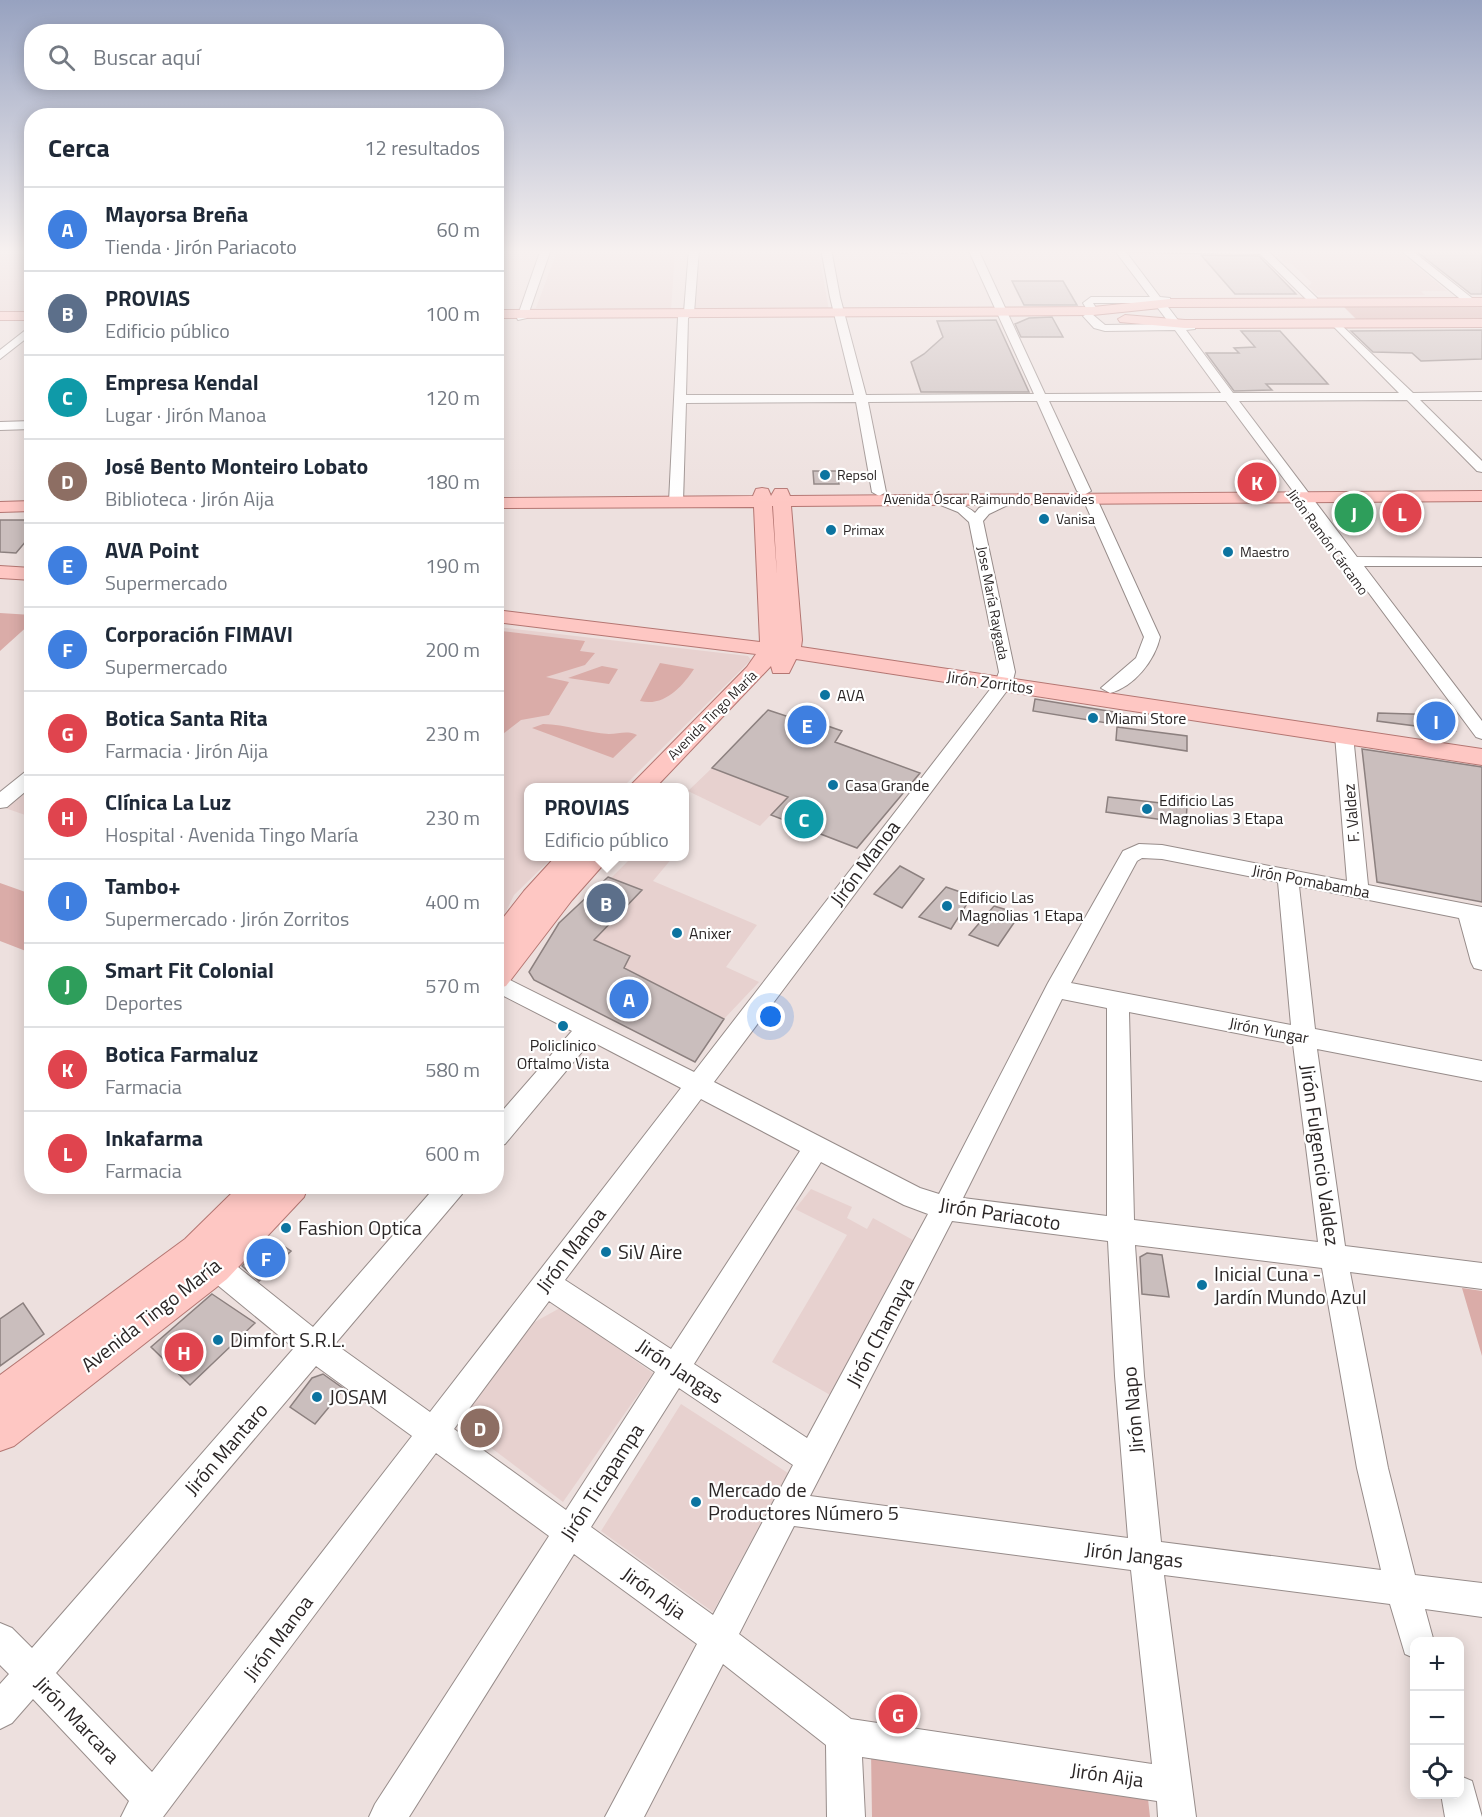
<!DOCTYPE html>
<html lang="es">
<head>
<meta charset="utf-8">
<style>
  body { margin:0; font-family:"Titillium Web",sans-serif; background:#f6f6f7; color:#1f2937 }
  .controls { position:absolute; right:18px; bottom:18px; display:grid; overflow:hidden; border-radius:12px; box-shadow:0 3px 15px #0003 }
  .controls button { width:54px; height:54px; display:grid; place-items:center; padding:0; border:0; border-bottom:2px solid #e0e1e3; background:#fff; color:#1f2937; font:30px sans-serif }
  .you { position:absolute; left:771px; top:1017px; width:21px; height:21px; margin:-15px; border:4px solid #fff; border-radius:50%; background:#1a73e8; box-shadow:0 0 0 9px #1a73e833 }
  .badge { display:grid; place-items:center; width:39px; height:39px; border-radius:50%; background:#2563eb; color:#fff; font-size:20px; font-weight:700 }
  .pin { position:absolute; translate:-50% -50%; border:3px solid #fff; box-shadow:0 2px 6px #0006 }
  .popup { position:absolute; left:524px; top:783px; width:165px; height:78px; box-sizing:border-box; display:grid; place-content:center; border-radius:12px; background:#fff; filter:drop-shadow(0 2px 4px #0005); font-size:20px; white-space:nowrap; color:#747a83 }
  .popup b { font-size:22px; color:#1f2937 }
  .popup::after { content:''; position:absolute; left:50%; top:100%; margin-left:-12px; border:12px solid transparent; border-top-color:#fff }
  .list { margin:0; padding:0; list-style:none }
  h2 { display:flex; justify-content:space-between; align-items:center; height:78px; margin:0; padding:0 24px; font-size:26px }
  h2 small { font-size:20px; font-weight:400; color:#747a83 }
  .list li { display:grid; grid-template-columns:39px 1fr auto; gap:18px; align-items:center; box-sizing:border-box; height:84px; padding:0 24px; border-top:2px solid #e0e1e3 }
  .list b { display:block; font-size:22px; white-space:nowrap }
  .list p { margin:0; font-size:20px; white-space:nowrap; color:#747a83 }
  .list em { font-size:20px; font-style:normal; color:#747a83 }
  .icon { flex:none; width:33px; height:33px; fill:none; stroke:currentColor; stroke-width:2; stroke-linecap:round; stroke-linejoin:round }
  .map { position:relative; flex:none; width:1482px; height:1817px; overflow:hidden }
  .search { position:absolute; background:#fff; box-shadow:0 3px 15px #0003; left:24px; top:24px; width:480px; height:66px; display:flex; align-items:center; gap:15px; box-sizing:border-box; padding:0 21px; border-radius:24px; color:#747a83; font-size:22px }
  .panel { position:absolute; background:#fff; box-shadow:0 3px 15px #0003; left:24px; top:108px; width:480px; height:1086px; border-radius:24px }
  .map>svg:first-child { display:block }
  .built { fill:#e7d1cf }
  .green { fill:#daaca8 }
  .building { fill:#cabebd; stroke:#8c807f; stroke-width:1.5 }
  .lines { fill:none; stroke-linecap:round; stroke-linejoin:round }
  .minor-casing { stroke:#978c8a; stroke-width:2 }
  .major-casing { stroke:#b47672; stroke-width:2 }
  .minor { fill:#fff; fill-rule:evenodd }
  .major { fill:#fec7c3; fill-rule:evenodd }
  .poi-dot { fill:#0c74a0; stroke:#fff; stroke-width:2 }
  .labels { text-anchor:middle; stroke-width:4.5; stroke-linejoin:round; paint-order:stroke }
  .far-poi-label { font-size:14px; fill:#2b2626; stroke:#fff; text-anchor:start }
  .far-street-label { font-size:14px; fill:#2b2626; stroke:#fff }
  .street-label { font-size:16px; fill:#2b2626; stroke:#fff }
  .poi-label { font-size:16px; fill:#2b2626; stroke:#fff; text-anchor:start }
  .near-street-label { font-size:20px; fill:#2b2626; stroke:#fff }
  .near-poi-label { font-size:20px; fill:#2b2626; stroke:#fff; text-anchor:start }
</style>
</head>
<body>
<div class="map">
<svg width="1482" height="1817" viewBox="0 0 1482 1817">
  <rect width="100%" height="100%" fill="#ede0de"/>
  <!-- built -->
  <path class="built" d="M0,249H31V312H0Z
    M558,249H675L671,311L536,308Z
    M701,249H818L829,310H693Z
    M1275,253L1402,254L1447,291H1421L1425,295H1317L1308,286L1312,283L1292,264L1284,262Z
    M497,627L748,656L751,660L623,787L528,788V856L553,857L514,895L497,930Z
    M712,768L788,797L760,826L688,791Z
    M31,785V817L5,808Z
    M632,857H673L653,881L757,925L726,967L759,982L724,1019L624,968L629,956L594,940L642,891L611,878Z
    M811,1189L852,1207L847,1218L867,1229L873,1218L913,1240L862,1343L832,1396L772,1362L847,1235L795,1209Z
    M560,1308L653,1373L563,1502L457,1422L531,1324Z
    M681,1404L788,1473L713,1612L601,1531Z"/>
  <!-- green -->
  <path class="green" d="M1341,304H1482V321L1359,322Z
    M0,613L32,615L31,623L0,651Z
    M501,631L585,641L580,651L595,653L585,665L546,677L569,682L549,715L521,720L503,734L496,732V638Z
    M660,663L694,669C682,687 664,707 640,701Z
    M602,666L618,669L609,684L568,678Z
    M543,724C566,724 587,733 609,734C619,734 627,730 637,735L613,758L532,728Z
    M0,883L31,894V953L0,941Z
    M1462,1288L1482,1291V1356Z
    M871,1751L1147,1790L1150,1817H872Z"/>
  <!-- building -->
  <path class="building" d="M1416,251H1482V294H1471Z
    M1201,255L1259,256L1296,294H1235Z
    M1012,281H1063L1077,305H1024Z
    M1052,317L1063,337H1021L1015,324L1029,318Z
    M996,320L1029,392H921L911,362L924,354L943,337L937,321Z
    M1482,330V359L1421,361L1412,353L1373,352L1351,331Z
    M1241,331H1280L1328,384H1266L1272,390L1234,391L1206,353H1239L1234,348L1255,347Z
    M813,471H837L839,484H814Z
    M0,520H32V534L16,553L0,552Z
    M1035,699L1114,712L1113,724L1033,711Z
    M768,710L795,719L799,716L842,731L835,742L920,773L857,848L771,815L788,797L712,768Z
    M1378,713L1443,715L1455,731L1377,721Z
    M1117,727L1187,736V751L1116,740Z
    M1362,749L1482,767V902L1377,882Z
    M1108,797L1187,806L1186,823L1106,812Z
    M900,866L924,879L902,908L874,894Z
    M608,877L642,890L594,940L630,956L624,968L724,1019L695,1062L534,980L529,972L559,923Z
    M946,887L972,896L951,929L919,917Z
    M994,906L1020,914L998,946L969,935Z
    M270,1237L291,1251L259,1281L242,1266Z
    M1147,1253L1162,1255L1169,1297L1142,1294L1140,1257Z
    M212,1294L255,1323L190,1385L151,1347Z
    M23,1303L44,1334L0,1366V1319Z
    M323,1374L344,1389L315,1424L290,1407L312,1378Z
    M476,1410L496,1424L483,1442L469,1433L467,1423Z"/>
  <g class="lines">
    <defs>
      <path id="minor" d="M541,249H551L527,318L518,320L517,318Z
        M689,249H699L694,313L688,318L686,395H854L830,297L821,249H831L840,297L866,395L1034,394L968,249H978L1045,394L1221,393L1175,330L1105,331L1094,328L1083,316L1089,313L1083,303L1091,297H1150L1116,252L1108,249H1266L1317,298V302H1309L1260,254L1126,252L1160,297L1170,298V302L1165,303L1181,324L1195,325V329L1186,330L1233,393H1399L1333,326V322L1337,321L1413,393L1482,392V400H1420L1482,461V472L1477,471L1407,400L1239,401L1357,557L1482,558V566H1364L1482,721V739L1476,737L1226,401H1049L1091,491L1084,495L1077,491L1037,401L868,402L886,492L879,496L872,492L856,402L686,403L683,502L681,505H671L669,502L678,317L684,312ZM1093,303H1154L1170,324L1105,325L1092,314L1098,311Z
        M885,249H922C914,254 893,254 885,249Z
        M1399,249H1410L1472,298V302H1464Z
        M32,325V334L0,359V350Z
        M32,421V429L0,430V422Z
        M1009,495L1014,496V502L989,514L983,521L1015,672L1012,684L714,1082L920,1188L939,1194L1048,983L1123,851L1139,844L1162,845L1347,881L1335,735L1338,731H1350L1353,735L1368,885L1482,907V970L1474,968L1471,962L1459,918L1299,886L1315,1029L1482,1061V1081L1317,1049L1345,1246L1482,1263V1289L1350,1272L1388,1468L1415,1575L1482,1583V1617L1425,1609L1434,1642H1414V1658L1405,1654L1390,1604L1164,1575L1196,1817H1158L1157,1801L862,1757L865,1817H827L826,1745L723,1664L644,1817H605L697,1644L574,1554L409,1817H369L375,1804L549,1536L436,1453L163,1817H121L129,1801L33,1699L12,1723L0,1729V1684L9,1674L0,1665V1623L12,1628L32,1648L294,1348L198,1269L194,1260L198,1251L208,1247L218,1251L313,1327L436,1186H466L462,1194L335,1344L430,1412L681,1088L591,1041L505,1144L496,1147V1118L572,1031L496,992V973L694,1072L995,683L999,672L969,522L958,512L928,500L935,496C949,499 964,503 975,513L979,508ZM1142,858L1162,859L1278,882L1291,1025L1071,983L1137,861ZM1062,999L1107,1008V1216L963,1198ZM1129,1012L1293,1044L1318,1242L1134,1220ZM701,1099L800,1151L671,1349L565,1280ZM821,1162L904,1205L928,1214L807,1438L694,1364ZM952,1221L1108,1241L1115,1376L1128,1538L810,1496ZM1135,1245L1322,1268L1357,1468L1381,1570L1161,1542L1144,1376ZM549,1301L655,1372L566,1510L454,1429ZM316,1366L412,1436L152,1772L56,1673ZM679,1388L793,1465L713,1615L591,1527ZM794,1526L1131,1570L1152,1764L851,1719L739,1634Z
        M1090,495L1097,499L1160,637C1155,660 1134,687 1110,693L1101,688L1136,658L1144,637L1083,499Z
        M32,770V786L7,807L0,808V792L25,772Z
        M1460,1776L1472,1781L1482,1817H1445L1441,1794H1460Z"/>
      <path id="major" d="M1482,298V306L1170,307L1093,315L496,318V310L1093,307L1170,299Z
        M0,312H32V320H0Z
        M1125,315L1185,320L1482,319V327L1185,328L1120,322L1118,319Z
        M762,488L768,489L771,496L775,489H787L790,496L1482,491V501L791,506L802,640L801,647L1482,749V765L796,659L789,673H773L771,666L655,788H628L747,667L756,654L496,622V610L760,642L754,507L496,508V498L753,496L756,489ZM772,506H773L777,575Z
        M32,501V511L0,512V502Z
        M0,566L32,568V580L0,578Z
        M556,856H611L572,900L506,986L496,989V927L524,891Z
        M239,1186H308L304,1197L227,1279L14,1446L0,1451V1375L185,1239Z"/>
    </defs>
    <!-- minor casing -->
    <use href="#minor" class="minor-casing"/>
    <!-- major casing -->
    <use href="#major" class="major-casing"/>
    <!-- minor -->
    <use href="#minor" class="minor"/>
    <!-- major -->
    <use href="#major" class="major"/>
  </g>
  <!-- sky -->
  <linearGradient id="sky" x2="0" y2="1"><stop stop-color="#97a2c0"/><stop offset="0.5" stop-color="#f7f1f0"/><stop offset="1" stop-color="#f7f1f0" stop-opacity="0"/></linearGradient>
  <rect width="1482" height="503" fill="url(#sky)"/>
  <!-- markers -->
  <g class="poi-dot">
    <circle cx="825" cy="475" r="6"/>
    <circle cx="1044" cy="519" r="6"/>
    <circle cx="831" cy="530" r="6"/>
    <circle cx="1228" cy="552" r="6"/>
    <circle cx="825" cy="695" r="6"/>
    <circle cx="1093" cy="718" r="6"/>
    <circle cx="833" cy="785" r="6"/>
    <circle cx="1147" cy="809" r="6"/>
    <circle cx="947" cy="906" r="6"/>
    <circle cx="677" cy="933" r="6"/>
    <circle cx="563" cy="1026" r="6"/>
    <circle cx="286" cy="1228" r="6"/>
    <circle cx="606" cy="1252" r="6"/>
    <circle cx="1202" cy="1285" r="6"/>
    <circle cx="218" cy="1340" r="6"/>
    <circle cx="317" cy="1397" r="6"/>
    <circle cx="696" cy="1502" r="6"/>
  </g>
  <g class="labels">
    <!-- far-poi labels -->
    <g class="far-poi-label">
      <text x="837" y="480">Repsol</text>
      <text x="1056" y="524">Vanisa</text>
      <text x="843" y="535">Primax</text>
      <text x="1240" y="557">Maestro</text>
    </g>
    <!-- far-street labels -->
    <g class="far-street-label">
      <text x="989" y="504">Avenida Óscar Raimundo Benavides</text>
      <text transform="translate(1328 542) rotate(54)" y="5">Jirón Ramón Cárcamo</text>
      <text transform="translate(993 603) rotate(79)" y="5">Jose María Raygada</text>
      <text transform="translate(712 715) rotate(-45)" y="5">Avenida Tingo María</text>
    </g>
    <!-- street labels -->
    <g class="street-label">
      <text transform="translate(990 682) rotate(8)" y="6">Jirón Zorritos</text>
      <text transform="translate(1351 813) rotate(-95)" y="6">F. Valdez</text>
      <text transform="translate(1311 881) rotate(11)" y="6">Jirón Pomabamba</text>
      <text transform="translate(1269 1030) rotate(11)" y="6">Jirón Yungar</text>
    </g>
    <!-- poi labels -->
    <g class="poi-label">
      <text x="837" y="701">AVA</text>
      <text x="1105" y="724">Miami Store</text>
      <text x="845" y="791">Casa Grande</text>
      <text x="1159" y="806">Edificio Las<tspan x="1159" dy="18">Magnolias 3 Etapa</tspan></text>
      <text x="959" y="903">Edificio Las<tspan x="959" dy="18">Magnolias 1 Etapa</tspan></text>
      <text x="689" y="939">Anixer</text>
      <text x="563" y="1051" text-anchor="middle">Policlinico<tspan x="563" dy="18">Oftalmo Vista</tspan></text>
    </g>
    <!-- near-street labels -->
    <g class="near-street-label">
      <text transform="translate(865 863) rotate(-53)" y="7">Jirón Manoa</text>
      <text transform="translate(1320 1155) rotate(82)" y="7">Jirón Fulgencio Valdez</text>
      <text transform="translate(1000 1214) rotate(9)" y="7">Jirón Pariacoto</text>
      <text transform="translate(571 1250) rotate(-53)" y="7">Jirón Manoa</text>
      <text transform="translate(151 1315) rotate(-38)" y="7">Avenida Tingo María</text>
      <text transform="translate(880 1332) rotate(-62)" y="7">Jirón Chamaya</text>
      <text transform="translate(680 1371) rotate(34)" y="7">Jirón Jangas</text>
      <text transform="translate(1133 1410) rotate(-95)" y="7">Jirón Napo</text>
      <text transform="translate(226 1449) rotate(-49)" y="7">Jirón Mantaro</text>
      <text transform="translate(602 1482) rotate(-57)" y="7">Jirón Ticapampa</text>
      <text transform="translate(1134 1555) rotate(7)" y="7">Jirón Jangas</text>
      <text transform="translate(654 1593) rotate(36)" y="7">Jirón Aija</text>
      <text transform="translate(278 1638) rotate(-53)" y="7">Jirón Manoa</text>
      <text transform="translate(77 1720) rotate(46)" y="7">Jirón Marcara</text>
      <text transform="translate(1107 1775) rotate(8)" y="7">Jirón Aija</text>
    </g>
    <!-- near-poi labels -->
    <g class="near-poi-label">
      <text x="298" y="1235">Fashion Optica</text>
      <text x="618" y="1259">SiV Aire</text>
      <text x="1214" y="1281">Inicial Cuna -<tspan x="1214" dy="23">Jardín Mundo Azul</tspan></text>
      <text x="230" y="1347">Dimfort S.R.L.</text>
      <text x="329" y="1404">JOSAM</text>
      <text x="708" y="1497">Mercado de<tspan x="708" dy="23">Productores Número 5</tspan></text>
    </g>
  </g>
</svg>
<div class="controls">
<button>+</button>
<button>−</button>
<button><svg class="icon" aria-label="locate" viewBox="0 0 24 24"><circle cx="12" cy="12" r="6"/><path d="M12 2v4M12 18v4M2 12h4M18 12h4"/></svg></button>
</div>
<div class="you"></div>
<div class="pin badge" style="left:629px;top:999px;background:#3f7fe0">A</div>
<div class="pin badge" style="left:606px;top:903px;background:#5c6f8a">B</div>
<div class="popup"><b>PROVIAS</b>Edificio público</div>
<div class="pin badge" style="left:804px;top:819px;background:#0f9aa8">C</div>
<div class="pin badge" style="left:480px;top:1428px;background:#8d6e63">D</div>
<div class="pin badge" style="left:807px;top:725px;background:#3f7fe0">E</div>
<div class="pin badge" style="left:266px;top:1258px;background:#3f7fe0">F</div>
<div class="pin badge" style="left:898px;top:1714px;background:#e0444e">G</div>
<div class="pin badge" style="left:184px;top:1352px;background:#e0444e">H</div>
<div class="pin badge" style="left:1436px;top:721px;background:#3f7fe0">I</div>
<div class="pin badge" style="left:1354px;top:513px;background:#2e9e5b">J</div>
<div class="pin badge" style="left:1257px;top:482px;background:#e0444e">K</div>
<div class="pin badge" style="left:1402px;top:513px;background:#e0444e">L</div>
<div class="search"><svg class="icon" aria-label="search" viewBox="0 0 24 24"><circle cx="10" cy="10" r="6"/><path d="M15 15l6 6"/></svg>Buscar aquí</div>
<section class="panel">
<h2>Cerca<small>12 resultados</small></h2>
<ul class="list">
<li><span class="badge" style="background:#3f7fe0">A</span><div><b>Mayorsa Breña</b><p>Tienda · Jirón Pariacoto</p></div><em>60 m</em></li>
<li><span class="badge" style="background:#5c6f8a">B</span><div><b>PROVIAS</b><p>Edificio público</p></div><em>100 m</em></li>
<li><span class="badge" style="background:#0f9aa8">C</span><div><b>Empresa Kendal</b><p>Lugar · Jirón Manoa</p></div><em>120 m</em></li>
<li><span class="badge" style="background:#8d6e63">D</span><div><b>José Bento Monteiro Lobato</b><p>Biblioteca · Jirón Aija</p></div><em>180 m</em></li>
<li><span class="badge" style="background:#3f7fe0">E</span><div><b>AVA Point</b><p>Supermercado</p></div><em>190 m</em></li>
<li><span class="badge" style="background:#3f7fe0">F</span><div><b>Corporación FIMAVI</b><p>Supermercado</p></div><em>200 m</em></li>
<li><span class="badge" style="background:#e0444e">G</span><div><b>Botica Santa Rita</b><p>Farmacia · Jirón Aija</p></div><em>230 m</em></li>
<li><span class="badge" style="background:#e0444e">H</span><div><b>Clínica La Luz</b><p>Hospital · Avenida Tingo María</p></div><em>230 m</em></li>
<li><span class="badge" style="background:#3f7fe0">I</span><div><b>Tambo+</b><p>Supermercado · Jirón Zorritos</p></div><em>400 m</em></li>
<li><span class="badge" style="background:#2e9e5b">J</span><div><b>Smart Fit Colonial</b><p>Deportes</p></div><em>570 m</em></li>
<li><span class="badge" style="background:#e0444e">K</span><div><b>Botica Farmaluz</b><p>Farmacia</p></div><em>580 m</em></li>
<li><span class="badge" style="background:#e0444e">L</span><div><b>Inkafarma</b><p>Farmacia</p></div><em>600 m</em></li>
</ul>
</section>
</div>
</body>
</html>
